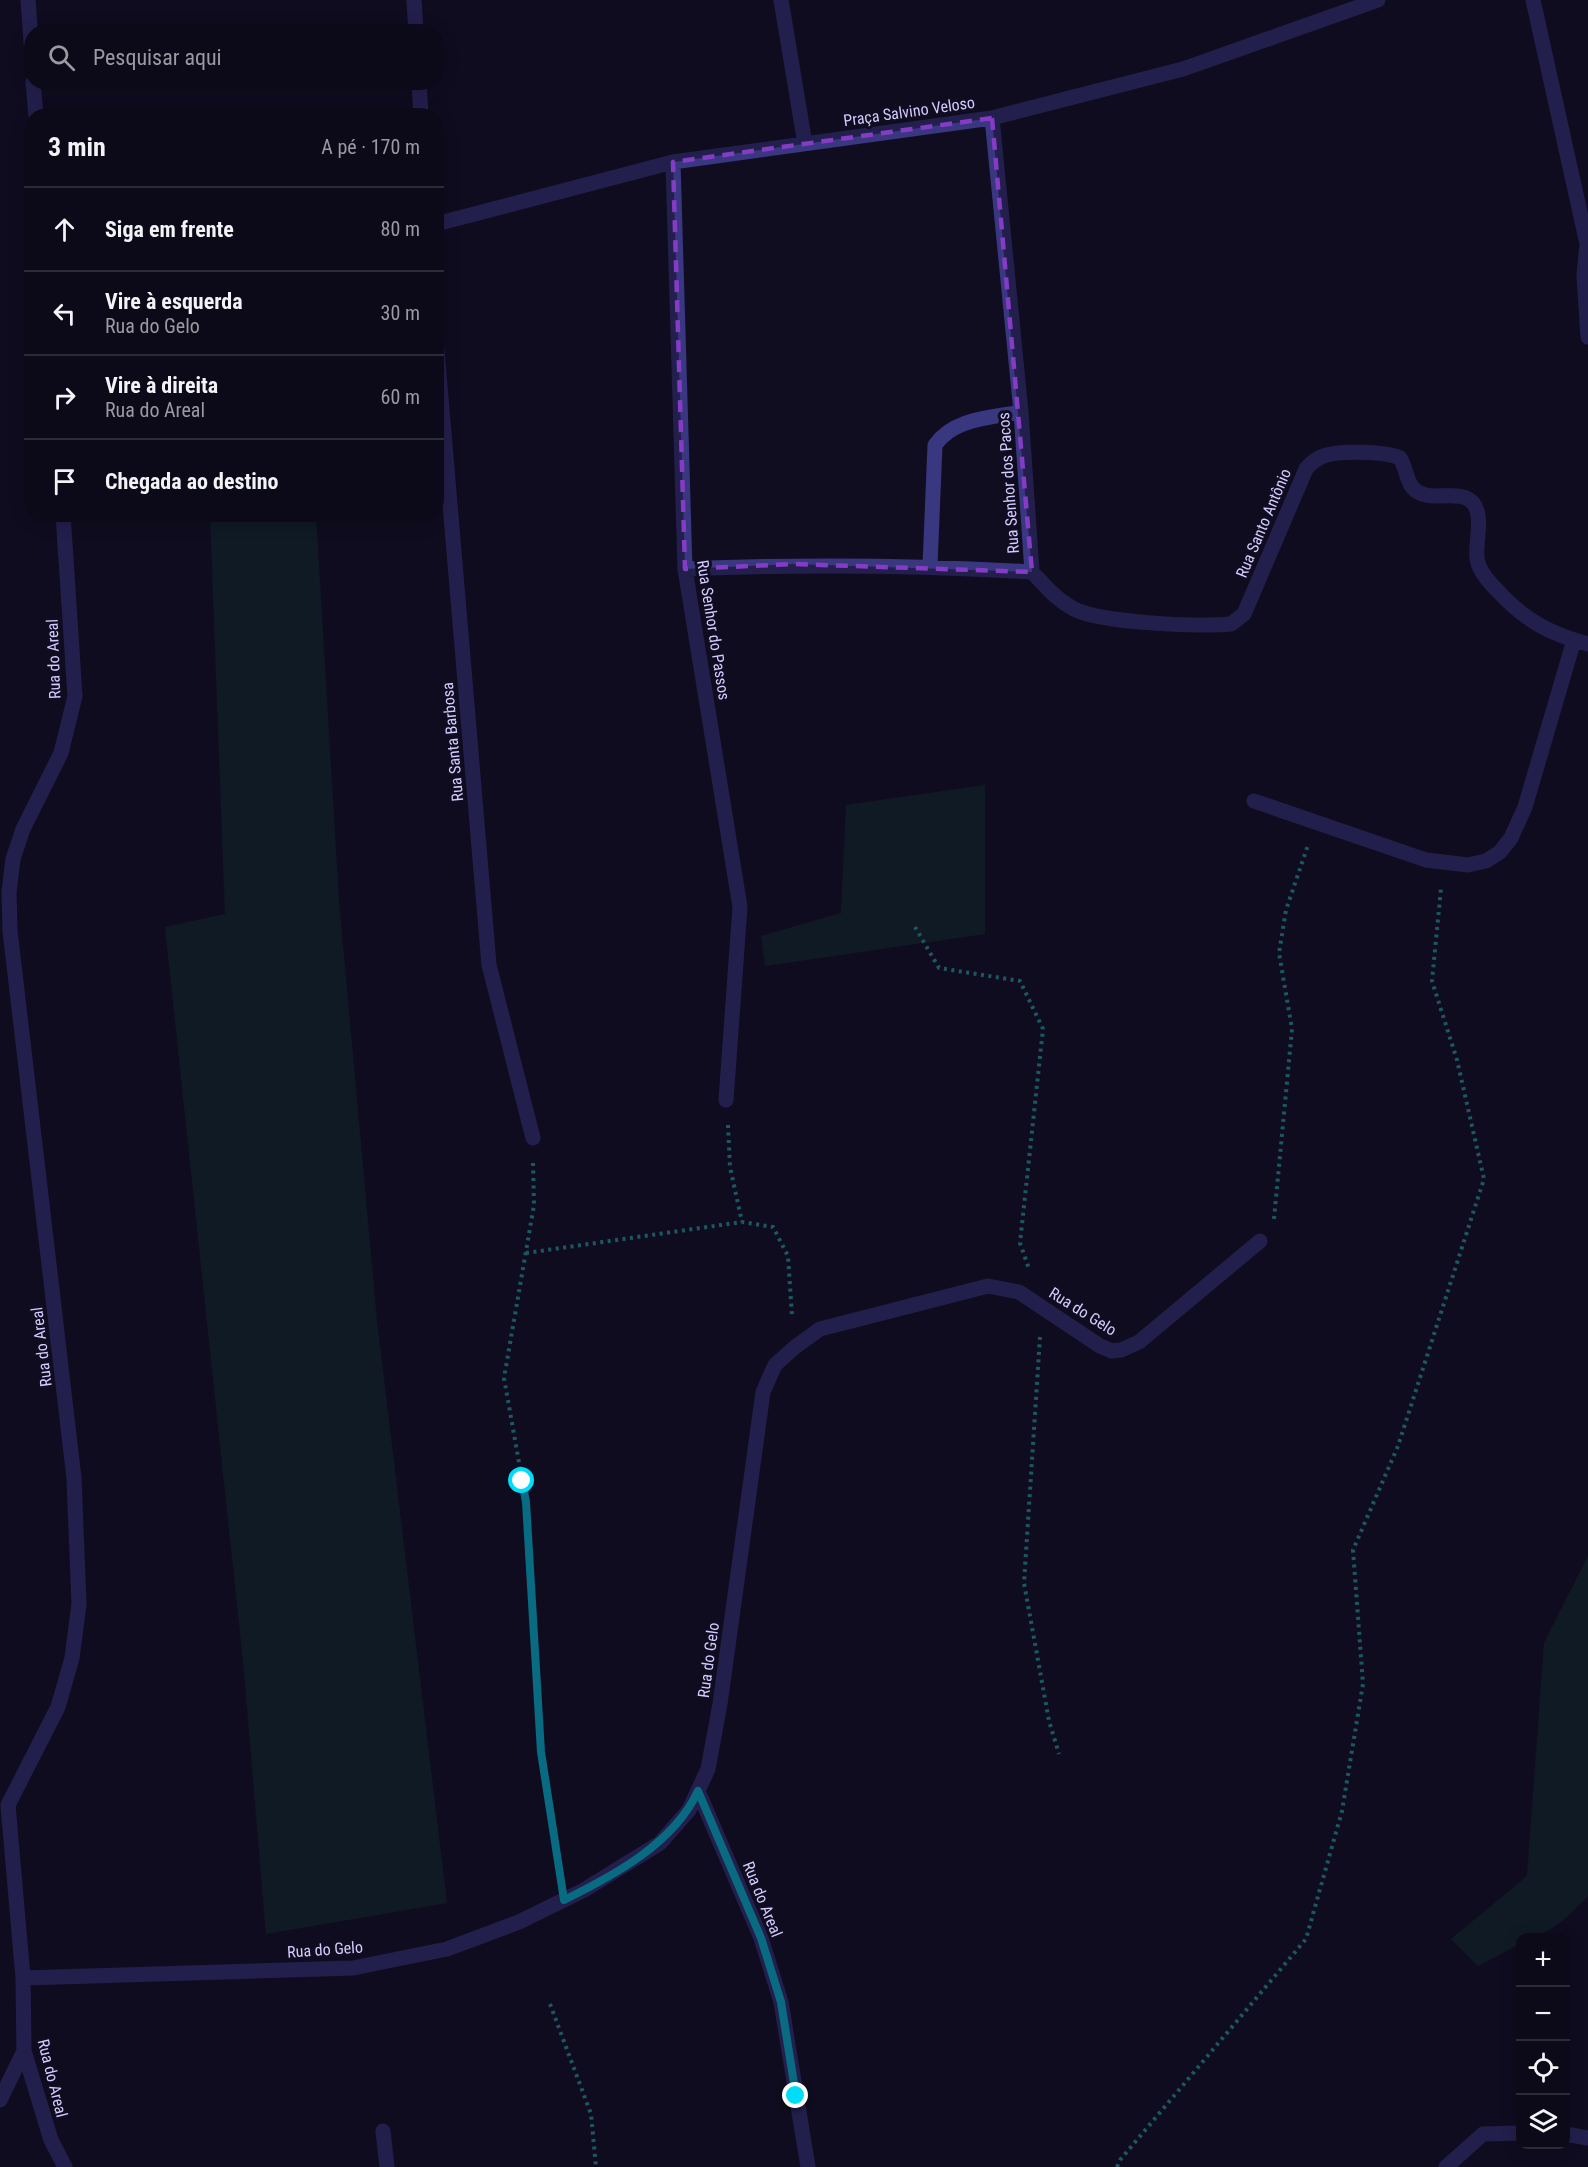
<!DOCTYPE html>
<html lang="pt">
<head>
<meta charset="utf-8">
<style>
  body { margin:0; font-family:"Roboto Condensed",sans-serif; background:#1a1826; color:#f1f3f6 }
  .controls { position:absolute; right:18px; bottom:18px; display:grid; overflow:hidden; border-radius:12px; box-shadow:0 3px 15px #0003 }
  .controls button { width:54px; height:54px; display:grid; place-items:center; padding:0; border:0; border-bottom:2px solid #2c2b38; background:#0c0a19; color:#f1f3f6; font:30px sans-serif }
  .stop { position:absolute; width:18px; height:18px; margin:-14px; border:4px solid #00ddf8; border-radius:50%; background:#fff }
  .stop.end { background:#00ddf8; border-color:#fff; box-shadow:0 2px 6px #0008 }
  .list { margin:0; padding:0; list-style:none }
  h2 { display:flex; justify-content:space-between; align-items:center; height:78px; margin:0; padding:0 24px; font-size:26px }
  h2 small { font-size:20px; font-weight:400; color:#9a9aa2 }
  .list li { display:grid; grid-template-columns:39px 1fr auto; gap:18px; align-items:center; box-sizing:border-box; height:84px; padding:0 24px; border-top:2px solid #2c2b38 }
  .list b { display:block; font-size:22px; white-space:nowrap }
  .list p { margin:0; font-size:20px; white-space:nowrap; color:#9a9aa2 }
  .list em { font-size:20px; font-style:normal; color:#9a9aa2 }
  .icon { flex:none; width:33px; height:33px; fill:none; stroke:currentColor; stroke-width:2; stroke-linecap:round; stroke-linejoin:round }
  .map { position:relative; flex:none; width:1588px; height:2167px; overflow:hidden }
  .search { position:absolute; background:#0c0a19; box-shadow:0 3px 15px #0003; left:24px; top:24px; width:420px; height:66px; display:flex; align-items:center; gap:15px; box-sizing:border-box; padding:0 21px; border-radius:24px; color:#9a9aa2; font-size:22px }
  .panel { position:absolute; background:#0c0a19; box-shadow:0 3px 15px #0003; left:24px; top:108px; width:420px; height:414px; border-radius:24px }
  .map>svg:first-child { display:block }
  .green { fill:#102b2a }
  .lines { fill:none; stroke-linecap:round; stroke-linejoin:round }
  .path { stroke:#2cb4ad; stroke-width:4; stroke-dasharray:3 4.5; stroke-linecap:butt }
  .street { stroke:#3a3781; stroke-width:15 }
  .route { stroke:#00ddf8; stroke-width:8 }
  .marked { fill:none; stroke:#843cc5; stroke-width:4.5; stroke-dasharray:12 8; stroke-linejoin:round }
  .labels { text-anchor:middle; stroke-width:6; stroke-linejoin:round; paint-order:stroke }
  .street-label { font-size:16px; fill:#d3cdff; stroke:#100d21 }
</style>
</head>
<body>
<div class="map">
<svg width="1588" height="2167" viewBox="0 0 1588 2167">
  <rect width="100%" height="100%" fill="#100d21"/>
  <!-- green -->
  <path class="green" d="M210,515H316L339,901L377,1321L447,1903L266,1934L244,1670L165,927L225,914Z
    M985,785V934L765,966L761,936L841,913L846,805Z
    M1588,1556V1896C1569,1915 1549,1938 1520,1938V1944L1478,1966L1451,1939L1527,1876L1544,1643Z"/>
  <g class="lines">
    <!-- path -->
    <path class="path" d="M915,927L939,968L1020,981L1043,1029L1020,1243L1029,1269
      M728,1125L730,1167L742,1222
      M533,1163L534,1205L504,1378L526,1502L541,1752L560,1872
      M1274,1219L1292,1029L1279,953L1286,910L1308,845
      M526,1253L742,1222L773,1227L788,1256L792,1316
      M1040,1337L1024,1583L1049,1721L1059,1754
      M550,2004L591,2114L596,2167
      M1117,2167L1120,2160L1306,1939L1342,1811L1363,1684L1353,1550L1398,1446L1484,1179L1457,1060L1432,981L1441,888"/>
    <!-- street -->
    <path class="street" d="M28,0L32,55
      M414,0L416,32
      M781,0L805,144
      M1533,0L1587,244L1584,275L1588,337
      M33,82L36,116
      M419,82L421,116
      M673,162L685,569L740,907L726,1100
      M436,224L673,162L992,118L1183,69L1378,0
      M436,339L489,965L533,1138
      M63,514L75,696L61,753L23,829L13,859L9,892L10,931L74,1478L79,1604L72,1658L58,1707L8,1805L23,1978L24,2051L51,2140L65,2167
      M930,566L935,445C954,418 990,418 1021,412
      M685,569C801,564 916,565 1032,572L1021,412L992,118
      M1032,572C1045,586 1057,600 1074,609C1101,623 1199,627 1231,624L1244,614L1306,469C1310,464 1314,460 1321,457C1336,450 1385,451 1400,458C1406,467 1406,480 1413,488C1429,505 1459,487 1473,503C1484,516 1475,542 1477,558C1478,569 1488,581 1496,589C1523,619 1549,634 1588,644
      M1254,801L1426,860L1468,865L1486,861L1500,852L1511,838L1525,807L1574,640
      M698,1791L761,1938L781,2002L808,2167
      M23,1978L353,1968L447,1949L519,1922L584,1890L660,1843L689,1810L708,1769L720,1704L763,1392L775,1365L795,1347L820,1329L988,1286L1019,1292L1100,1346L1112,1351L1121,1350L1139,1342L1260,1241
      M0,2100L24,2051
      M383,2131L387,2167
      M1566,2134L1588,2138
      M1446,2167L1483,2134L1520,2133"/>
  </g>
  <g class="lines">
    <!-- route -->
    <path class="route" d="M522,1481L526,1502L541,1752L564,1900C615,1875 674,1843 698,1791L761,1938L781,2002L796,2096"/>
  </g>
  <!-- marked area -->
  <path d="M0 0H1588V2167H0ZM992,118L1032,572L793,564L685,569L673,162Z" fill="#100d21" fill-opacity=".55" fill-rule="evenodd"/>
  <path class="marked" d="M992,118L1032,572L793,564L685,569L673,162Z"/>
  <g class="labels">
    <!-- street labels -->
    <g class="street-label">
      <text transform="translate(909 111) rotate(-8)" y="6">Praça Salvino Veloso</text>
      <text transform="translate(1008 483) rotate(-94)" y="6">Rua Senhor dos Pacos</text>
      <text transform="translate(1263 523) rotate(-67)" y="6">Rua Santo Antônio</text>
      <text transform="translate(714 630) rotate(81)" y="6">Rua Senhor do Passos</text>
      <text transform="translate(53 659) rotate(-92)" y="6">Rua do Areal</text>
      <text transform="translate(452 742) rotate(-95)" y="6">Rua Santa Barbosa</text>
      <text transform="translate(1083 1311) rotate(32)" y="6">Rua do Gelo</text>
      <text transform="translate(41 1347) rotate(-97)" y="6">Rua do Areal</text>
      <text transform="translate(708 1660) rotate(-82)" y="6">Rua do Gelo</text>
      <text transform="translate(763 1899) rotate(68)" y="6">Rua do Areal</text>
      <text transform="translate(325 1949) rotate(-4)" y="6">Rua do Gelo</text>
      <text transform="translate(53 2078) rotate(76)" y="6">Rua do Areal</text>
    </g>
  </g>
</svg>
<div class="controls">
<button>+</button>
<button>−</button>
<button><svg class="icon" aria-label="locate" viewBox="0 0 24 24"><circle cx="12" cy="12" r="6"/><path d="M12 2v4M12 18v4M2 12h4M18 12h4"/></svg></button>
<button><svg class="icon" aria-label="layers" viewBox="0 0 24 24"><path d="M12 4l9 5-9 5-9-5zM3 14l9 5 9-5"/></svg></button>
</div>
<div class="stop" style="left:522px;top:1481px"></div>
<div class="stop end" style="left:796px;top:2096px"></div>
<div class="search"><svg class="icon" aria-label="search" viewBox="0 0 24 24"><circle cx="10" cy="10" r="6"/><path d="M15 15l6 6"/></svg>Pesquisar aqui</div>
<section class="panel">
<h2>3 min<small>A pé · 170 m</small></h2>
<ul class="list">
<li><svg class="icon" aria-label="ahead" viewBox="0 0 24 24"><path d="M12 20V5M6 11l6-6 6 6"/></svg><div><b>Siga em frente</b></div><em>80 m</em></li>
<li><svg class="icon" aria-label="left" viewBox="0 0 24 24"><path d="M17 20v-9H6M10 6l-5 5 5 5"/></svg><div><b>Vire à esquerda</b><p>Rua do Gelo</p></div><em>30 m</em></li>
<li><svg class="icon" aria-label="right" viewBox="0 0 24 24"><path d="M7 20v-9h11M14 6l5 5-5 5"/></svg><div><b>Vire à direita</b><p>Rua do Areal</p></div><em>60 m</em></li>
<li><svg class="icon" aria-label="arrive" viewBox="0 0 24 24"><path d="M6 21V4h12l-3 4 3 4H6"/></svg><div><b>Chegada ao destino</b></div></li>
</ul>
</section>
</div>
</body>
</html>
